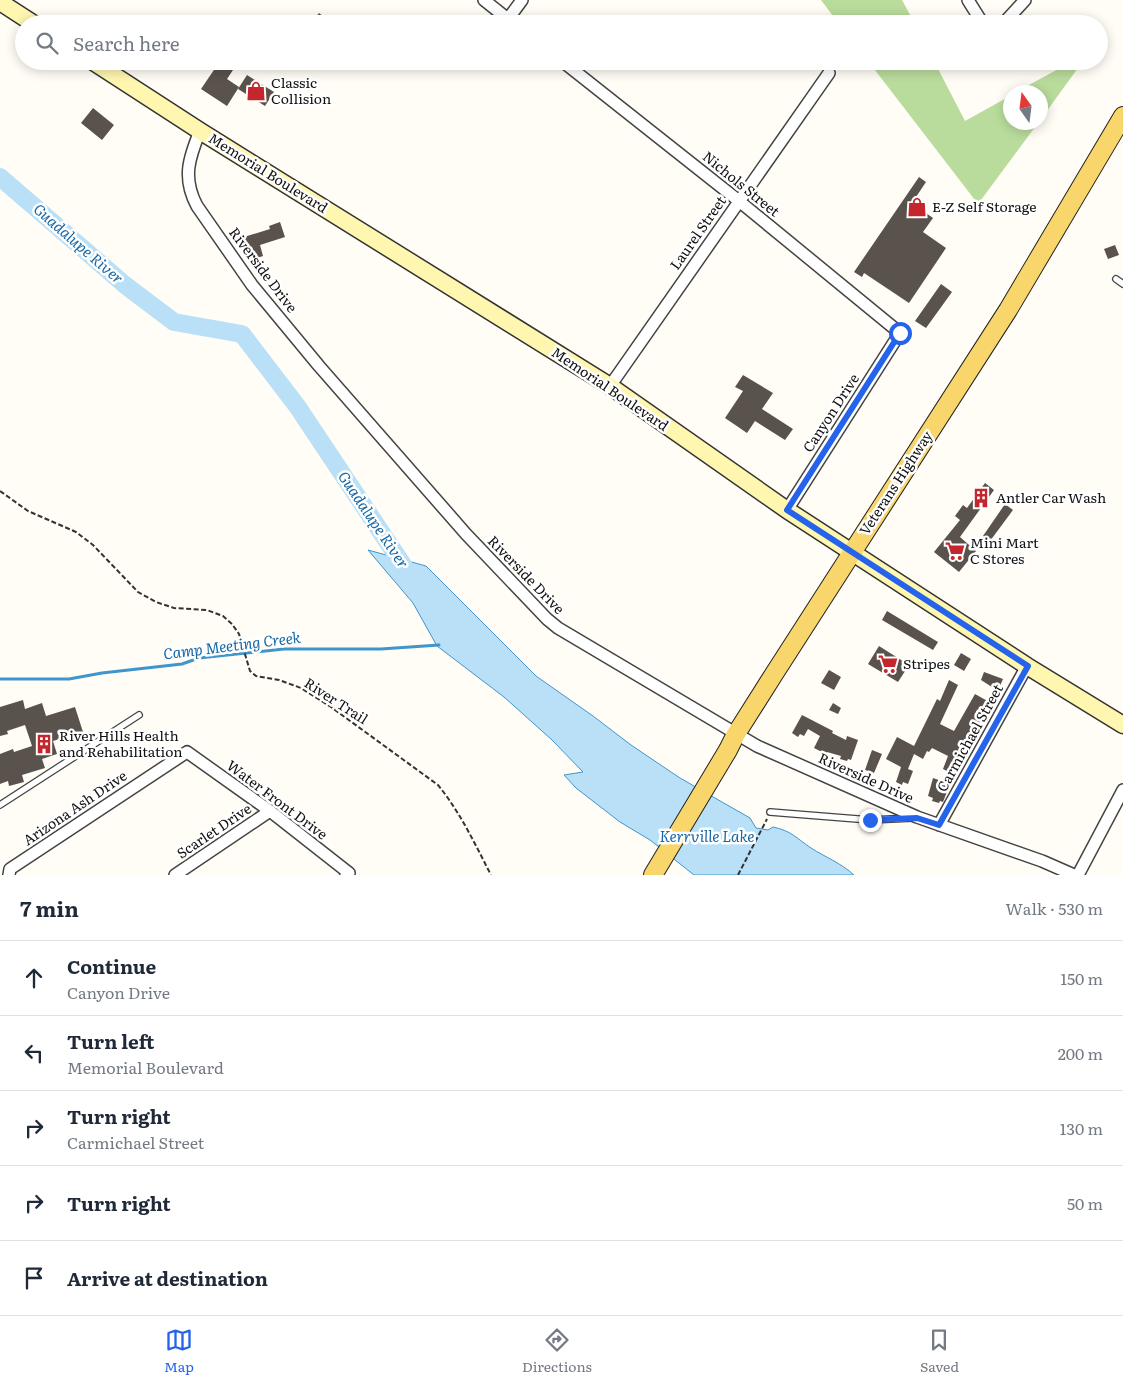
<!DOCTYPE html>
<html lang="en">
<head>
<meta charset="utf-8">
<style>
  body { margin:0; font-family:Literata,serif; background:#f2f2f3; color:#1f2937 }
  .compass { position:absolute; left:1003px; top:85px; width:45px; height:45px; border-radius:50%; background:#fff; box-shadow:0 2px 12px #0003; rotate:346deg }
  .stop { position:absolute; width:15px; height:15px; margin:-11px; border:4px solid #2563eb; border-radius:50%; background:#fff }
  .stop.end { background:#2563eb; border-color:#fff; box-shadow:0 1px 5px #0008 }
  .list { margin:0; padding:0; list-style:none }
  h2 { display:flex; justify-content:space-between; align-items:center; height:65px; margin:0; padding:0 20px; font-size:21px }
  h2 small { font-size:16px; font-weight:400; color:#747a83 }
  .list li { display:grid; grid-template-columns:32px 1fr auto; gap:15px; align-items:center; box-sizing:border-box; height:75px; padding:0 20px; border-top:1px solid #e0e1e3 }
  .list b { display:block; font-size:19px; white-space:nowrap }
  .list p { margin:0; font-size:16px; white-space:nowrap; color:#747a83 }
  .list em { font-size:16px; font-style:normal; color:#747a83 }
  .icon { flex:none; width:28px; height:28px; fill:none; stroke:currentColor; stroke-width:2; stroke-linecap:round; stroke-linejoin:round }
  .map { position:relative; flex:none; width:1123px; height:875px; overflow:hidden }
  .search { position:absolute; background:#fff; box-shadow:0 2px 12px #0003; left:15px; right:15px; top:15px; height:55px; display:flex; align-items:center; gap:12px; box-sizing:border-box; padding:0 18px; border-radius:28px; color:#747a83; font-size:19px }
  .sheet { height:440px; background:#fff }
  nav { display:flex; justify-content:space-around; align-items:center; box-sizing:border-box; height:70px; border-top:1px solid #e0e1e3; background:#fff; font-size:14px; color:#747a83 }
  nav a { display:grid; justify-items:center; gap:2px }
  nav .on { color:#2563eb }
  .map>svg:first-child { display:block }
  .forest { fill:#b9dc9c }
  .water { fill:#b9e0f7; stroke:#3f96cf }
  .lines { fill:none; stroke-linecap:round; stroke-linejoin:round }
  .stream { stroke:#3f96cf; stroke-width:3 }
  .river { stroke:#b9e0f7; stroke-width:18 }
  .building { fill:#5a524d }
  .lane-casing { stroke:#444; stroke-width:8 }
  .street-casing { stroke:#444; stroke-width:14 }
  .secondary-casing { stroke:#333; stroke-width:19 }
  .primary-casing { stroke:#222; stroke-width:20 }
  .path { stroke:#333; stroke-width:2; stroke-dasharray:5 2.5; stroke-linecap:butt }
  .lane { stroke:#fff; stroke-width:5.5 }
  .street { stroke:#fff; stroke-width:11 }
  .secondary { stroke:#fff6b0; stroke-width:16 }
  .primary { stroke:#f9d66b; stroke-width:18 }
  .route { stroke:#2563eb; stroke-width:6 }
  .labels { text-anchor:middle; stroke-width:5; stroke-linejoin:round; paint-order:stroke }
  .poi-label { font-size:14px; fill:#111; stroke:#fff; text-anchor:start }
  .street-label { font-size:14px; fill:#111; stroke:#fff }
  .water-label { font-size:15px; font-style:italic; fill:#1768a6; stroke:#fff }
</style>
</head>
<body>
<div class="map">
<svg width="1123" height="875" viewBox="0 0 1123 875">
  <rect width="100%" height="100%" fill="#fffdf5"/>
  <!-- forest -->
  <path class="forest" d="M821,0H902L915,24H839Z
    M868,61H934L965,121L1010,96V122L1038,123L978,204Z
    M1073,61H1083L1041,119L1040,92H1016Z"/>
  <!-- water -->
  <path class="water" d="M368,550L426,566L536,676L593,716L631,745L680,778L750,818L756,828L768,830L773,827C792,831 796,838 811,848C825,857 841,863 854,875H694L650,840L620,822L576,788L564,775L583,772L552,740L504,697L437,646L413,603Z"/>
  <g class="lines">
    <!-- stream -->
    <path class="stream" d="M0,679H69L102,673L182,664L199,658L284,649H381L439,645"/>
    <!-- river -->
    <path class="river" d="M0,177L125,285L174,322L242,334L297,406L411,577"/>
  </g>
  <!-- building -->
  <path class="building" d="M319,13L333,24H311Z
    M251,15L264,24H245Z
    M220,61H239L227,79L239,87L227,106L201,89Z
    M247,75L274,92L265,106L238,89Z
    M93,108L114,125L102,140L81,123Z
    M919,177L926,182L912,203L933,218L923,232L946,248L909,303L864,273L862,277L854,272Z
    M280,222L285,237L260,245L263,256L251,260L244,237L270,229L269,226Z
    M1115,245L1119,255L1108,259L1104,249Z
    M941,284L952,292L926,328L915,321Z
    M743,375L773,393L762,409L793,429L785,440L755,421L747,433L725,418L743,391L735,387Z
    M985,483L994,490L960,537L976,551L959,572L934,552L960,520L955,516L963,505L967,508Z
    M1005,504L1013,510L990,541L983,536Z
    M887,611L938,642L933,650L882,620Z
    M879,646L909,665L898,682L868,664Z
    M961,653L971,659L964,671L954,665Z
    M829,670L841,677L834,690L821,683Z
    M984,672L1003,679L999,688L996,687L995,689L981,680Z
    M949,680L958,685L940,724L954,731L975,694L991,703L974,734L975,735L962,761L957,759L951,773L943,769L948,756L932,748L929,752L927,751L923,759L914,754L908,769L913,771L908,784L903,782L902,785L896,782L901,767L886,759L897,737L914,746L937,699L940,701Z
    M23,700L25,709L42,703L46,716L75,707L83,732L53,741L57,754L42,759L45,768L22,775L24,782L9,786L8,781L0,784V754L13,749L14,752L32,746L25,725L7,731L8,734L0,736V707Z
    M833,703L841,708L838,714L829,710Z
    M802,715L833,731L832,733L846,740L847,736L858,740L851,760L848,759L847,761L840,759L841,756L827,752L826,754L814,748L820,736L808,729L804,736L800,734L798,737L792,733Z
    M872,750L882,754L874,773L865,770Z
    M933,778L950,784L943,802L940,801L939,803L932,801L933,798L928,796Z"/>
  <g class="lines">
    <defs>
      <path id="lane" d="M1116,279L1123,284
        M0,805L139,715
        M770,812L870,820L913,818"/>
      <path id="street" d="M484,0L514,24
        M968,0L983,24
        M508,19L522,0
        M1003,24L1025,0
        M562,61L739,201L900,333L787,510
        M200,131C189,158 182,178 197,206L252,285L319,366L466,534L547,619L558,628L757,746L917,817L1042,861L1074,875
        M610,386L829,73
        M939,825L1027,666
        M9,875L10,869L187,752L270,811L349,873L346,875
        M175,875L270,811
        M1078,875L1123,790"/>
      <path id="secondary" d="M0,2L34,24
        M92,61L200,131L610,386L787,510L1027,666L1123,725"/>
      <path id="primary" d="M653,875L728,750L736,734L774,674L1008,310L1123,116"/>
    </defs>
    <!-- lane casing -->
    <use href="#lane" class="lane-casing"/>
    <!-- street casing -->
    <use href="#street" class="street-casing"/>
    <!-- secondary casing -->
    <use href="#secondary" class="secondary-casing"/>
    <!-- primary casing -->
    <use href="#primary" class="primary-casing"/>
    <!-- path -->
    <path class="path" d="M0,491L28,511L76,532L93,545L138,592L156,602L174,608L207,610L223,616L232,624L239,634L250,671L256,676L279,680L301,688L331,707L438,785C460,812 475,844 491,875
      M738,875L767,819"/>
    <!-- lane -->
    <use href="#lane" class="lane"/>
    <!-- street -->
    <use href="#street" class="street"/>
    <!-- secondary -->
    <use href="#secondary" class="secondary"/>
    <!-- primary -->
    <use href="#primary" class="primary"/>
  </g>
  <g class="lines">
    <!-- route -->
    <path class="route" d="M870,820L917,818L939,825L1028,666L787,510L900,333"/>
  </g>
  <!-- icons -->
  <defs>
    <symbol id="shop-bare" viewBox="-9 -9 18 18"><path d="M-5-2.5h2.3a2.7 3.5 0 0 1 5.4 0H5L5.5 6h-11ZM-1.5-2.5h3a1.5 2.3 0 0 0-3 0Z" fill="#c4262e" stroke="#fff" stroke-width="2.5" paint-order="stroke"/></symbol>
    <symbol id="building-bare" viewBox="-9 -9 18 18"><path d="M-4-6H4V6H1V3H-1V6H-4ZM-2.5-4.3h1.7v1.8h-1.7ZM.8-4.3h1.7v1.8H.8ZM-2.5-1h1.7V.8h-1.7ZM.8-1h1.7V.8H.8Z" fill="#c4262e" stroke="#fff" stroke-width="2.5" paint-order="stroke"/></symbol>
    <symbol id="supermarket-bare" viewBox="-9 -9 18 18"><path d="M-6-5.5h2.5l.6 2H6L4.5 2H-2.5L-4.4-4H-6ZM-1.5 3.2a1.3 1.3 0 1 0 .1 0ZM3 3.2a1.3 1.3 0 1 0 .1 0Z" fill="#c4262e" stroke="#fff" stroke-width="2.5" paint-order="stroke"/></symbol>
  </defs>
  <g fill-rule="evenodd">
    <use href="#shop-bare" x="242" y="77" width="28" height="28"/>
    <use href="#shop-bare" x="903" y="193" width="28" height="28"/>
    <use href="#building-bare" x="967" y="484" width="28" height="28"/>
    <use href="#supermarket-bare" x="941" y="537" width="28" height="28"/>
    <use href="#supermarket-bare" x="874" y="650" width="28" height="28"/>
    <use href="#building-bare" x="30" y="730" width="28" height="28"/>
  </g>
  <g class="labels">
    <!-- poi labels -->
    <g class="poi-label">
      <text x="271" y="88">Classic<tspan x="271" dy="16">Collision</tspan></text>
      <text x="932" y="212">E-Z Self Storage</text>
      <text x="996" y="503">Antler Car Wash</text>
      <text x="970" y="548">Mini Mart<tspan x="970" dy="16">C Stores</tspan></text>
      <text x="903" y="669">Stripes</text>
      <text x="59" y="741">River Hills Health<tspan x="59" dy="16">and Rehabilitation</tspan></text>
    </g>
    <!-- street labels -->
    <g class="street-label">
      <text transform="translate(268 173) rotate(32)" y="5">Memorial Boulevard</text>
      <text transform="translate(741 184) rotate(39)" y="5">Nichols Street</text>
      <text transform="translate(698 233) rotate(-55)" y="5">Laurel Street</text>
      <text transform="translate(263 270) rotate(53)" y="5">Riverside Drive</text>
      <text transform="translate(610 389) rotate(34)" y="5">Memorial Boulevard</text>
      <text transform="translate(831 413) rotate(-57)" y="5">Canyon Drive</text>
      <text transform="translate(896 483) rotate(-57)" y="5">Veterans Highway</text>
      <text transform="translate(526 575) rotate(46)" y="5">Riverside Drive</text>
      <text transform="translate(336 701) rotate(33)" y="5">River Trail</text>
      <text transform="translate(970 738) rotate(-61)" y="5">Carmichael Street</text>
      <text transform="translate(866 778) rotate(24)" y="5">Riverside Drive</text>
      <text transform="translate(277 800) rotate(37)" y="5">Water Front Drive</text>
      <text transform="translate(75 808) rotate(-34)" y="5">Arizona Ash Drive</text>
      <text transform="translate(214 831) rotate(-34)" y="5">Scarlet Drive</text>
    </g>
    <!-- water labels -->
    <g class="water-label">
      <text transform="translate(78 244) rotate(41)" y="5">Guadalupe River</text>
      <text transform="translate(373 520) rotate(56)" y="5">Guadalupe River</text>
      <text transform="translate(232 646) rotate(-7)" y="5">Camp Meeting Creek</text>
      <text x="707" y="842">Kerrville Lake</text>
    </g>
  </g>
</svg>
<svg class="compass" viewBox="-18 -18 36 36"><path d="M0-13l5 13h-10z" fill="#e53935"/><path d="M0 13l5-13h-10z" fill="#747a83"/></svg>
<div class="stop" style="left:900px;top:333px"></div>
<div class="stop end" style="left:870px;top:820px"></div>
<div class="search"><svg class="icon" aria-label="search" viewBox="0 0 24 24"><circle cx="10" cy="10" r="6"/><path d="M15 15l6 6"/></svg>Search here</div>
</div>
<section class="sheet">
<h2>7 min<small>Walk · 530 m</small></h2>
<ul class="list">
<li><svg class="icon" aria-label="ahead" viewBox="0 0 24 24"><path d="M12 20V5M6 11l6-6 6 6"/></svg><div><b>Continue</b><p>Canyon Drive</p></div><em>150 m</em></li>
<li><svg class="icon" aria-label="left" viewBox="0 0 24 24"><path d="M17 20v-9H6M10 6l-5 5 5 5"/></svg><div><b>Turn left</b><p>Memorial Boulevard</p></div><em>200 m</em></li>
<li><svg class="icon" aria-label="right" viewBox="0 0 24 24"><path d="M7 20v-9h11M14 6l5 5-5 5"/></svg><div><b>Turn right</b><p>Carmichael Street</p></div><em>130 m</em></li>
<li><svg class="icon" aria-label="right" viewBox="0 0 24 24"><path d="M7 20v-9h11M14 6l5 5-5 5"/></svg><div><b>Turn right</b></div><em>50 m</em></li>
<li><svg class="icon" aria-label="arrive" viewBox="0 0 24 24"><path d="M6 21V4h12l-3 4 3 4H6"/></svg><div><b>Arrive at destination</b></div></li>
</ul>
</section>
<nav>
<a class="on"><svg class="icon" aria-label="map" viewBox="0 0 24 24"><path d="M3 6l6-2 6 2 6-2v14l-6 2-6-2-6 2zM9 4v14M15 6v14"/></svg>Map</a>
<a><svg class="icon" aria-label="directions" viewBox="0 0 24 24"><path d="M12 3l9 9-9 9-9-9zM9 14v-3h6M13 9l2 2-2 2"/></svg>Directions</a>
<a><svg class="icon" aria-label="saved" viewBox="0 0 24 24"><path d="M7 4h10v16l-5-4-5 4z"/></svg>Saved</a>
</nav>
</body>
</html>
